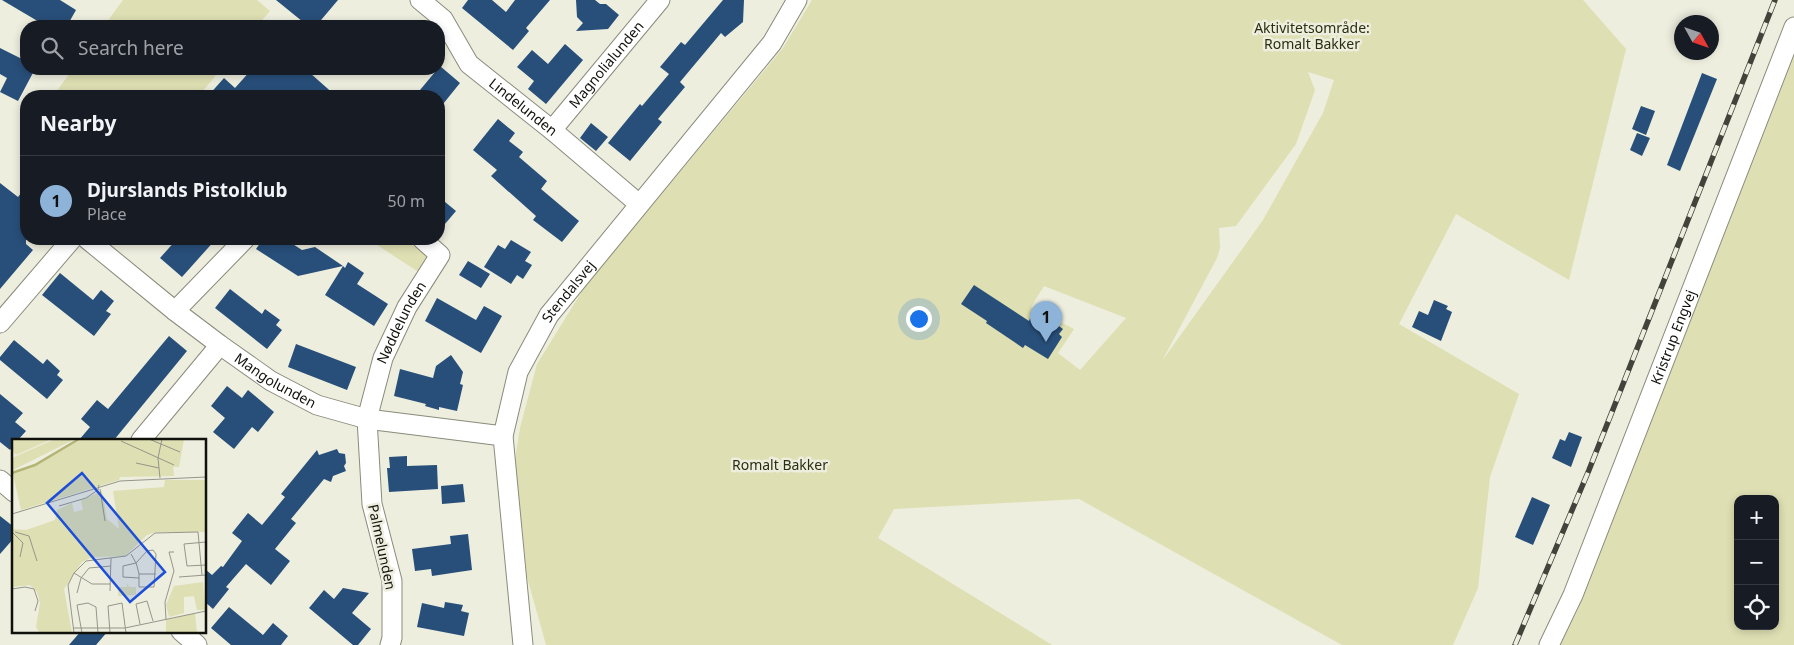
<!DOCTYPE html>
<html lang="en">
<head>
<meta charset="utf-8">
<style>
  body { margin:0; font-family:"Noto Sans",sans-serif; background:#242831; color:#f1f3f6 }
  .controls { position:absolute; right:15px; bottom:15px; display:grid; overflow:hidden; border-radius:10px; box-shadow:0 2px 8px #0003 }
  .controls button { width:45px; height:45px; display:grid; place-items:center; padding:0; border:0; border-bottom:1px solid #363941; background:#171b24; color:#f1f3f6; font:25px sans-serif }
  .compass { position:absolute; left:1674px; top:15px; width:45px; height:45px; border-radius:50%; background:#171b24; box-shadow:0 2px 8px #0003; rotate:130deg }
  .you { position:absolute; left:918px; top:318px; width:18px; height:18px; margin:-12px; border:4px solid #fff; border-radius:50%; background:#1a73e8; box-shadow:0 0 0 8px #1a73e833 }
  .badge { display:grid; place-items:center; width:32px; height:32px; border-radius:50%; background:#8eb3d8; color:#111; font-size:16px; font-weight:700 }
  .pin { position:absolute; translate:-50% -41px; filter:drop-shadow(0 1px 2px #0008) }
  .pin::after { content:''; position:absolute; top:26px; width:18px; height:15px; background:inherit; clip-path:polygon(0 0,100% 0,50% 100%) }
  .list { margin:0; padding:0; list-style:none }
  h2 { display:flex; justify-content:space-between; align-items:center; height:65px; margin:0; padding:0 20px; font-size:21px }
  h2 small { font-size:16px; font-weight:400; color:#9ea1a6 }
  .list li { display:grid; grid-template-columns:32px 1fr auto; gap:15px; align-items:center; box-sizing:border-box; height:90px; padding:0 20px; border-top:1px solid #363941 }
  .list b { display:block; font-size:19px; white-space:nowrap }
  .list p { margin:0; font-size:16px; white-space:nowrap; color:#9ea1a6 }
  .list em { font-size:16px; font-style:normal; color:#9ea1a6 }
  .icon { flex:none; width:28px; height:28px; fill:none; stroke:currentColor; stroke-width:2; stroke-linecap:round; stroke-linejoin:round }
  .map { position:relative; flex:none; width:1794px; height:645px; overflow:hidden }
  .search { position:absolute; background:#171b24; box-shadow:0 2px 8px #0003; left:20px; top:20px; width:425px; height:55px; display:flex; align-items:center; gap:12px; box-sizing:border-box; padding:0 18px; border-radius:20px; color:#9ea1a6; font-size:19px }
  .panel { position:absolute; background:#171b24; box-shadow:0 2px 8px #0003; left:20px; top:90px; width:425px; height:155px; border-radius:20px }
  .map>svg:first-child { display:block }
  .green { fill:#dedfb2; fill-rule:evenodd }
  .building { fill:#284f7a }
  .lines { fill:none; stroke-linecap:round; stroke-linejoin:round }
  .minor-casing { stroke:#8a8b7c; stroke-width:21 }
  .minor { stroke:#fff; stroke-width:19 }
  .rail-casing { stroke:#42433b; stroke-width:5.5 }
  .rail { stroke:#edeede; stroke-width:4; stroke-dasharray:11; stroke-linecap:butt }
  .labels { text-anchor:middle; stroke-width:5; stroke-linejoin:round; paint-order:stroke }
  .park-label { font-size:14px; fill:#2d2d10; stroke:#edeede }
  .street-label { font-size:14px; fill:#11110c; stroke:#edeede }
  .inset-river { fill:none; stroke:#b4b474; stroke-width:2.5 }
  .inset-road { fill:none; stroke:#95968a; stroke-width:1 }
  .view { fill:#1d4ed8; fill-opacity:0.15; stroke:#1d4ed8; stroke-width:2.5 }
  .inset-edge { fill:none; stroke:#11110c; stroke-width:2.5 }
</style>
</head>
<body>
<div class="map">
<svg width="1794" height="645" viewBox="0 0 1794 645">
  <rect width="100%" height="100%" fill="#edeede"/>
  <!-- green -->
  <path class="green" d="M123,0H257L270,11L257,26H104Z
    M812,0H1583L1626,49L1569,280L1456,214L1399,324L1519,394L1490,477L1478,588L1453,645H1342L1079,499L894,509L878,538L1052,645H546L527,577L515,459L520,428L537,364L586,285L783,48ZM1308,72L1334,80L1323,113L1263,220L1162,361L1217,258L1220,248L1219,228L1236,226L1296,144L1315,90ZM1044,286L1126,318L1080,370L1058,353L1074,329L1031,307Z
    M1794,56V645H1560L1578,610ZM1738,499H1775V626H1738Z
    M73,69H221L199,96H53Z
    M368,239H414L427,254V261L420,273Z"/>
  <!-- building -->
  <path class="building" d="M2,0H60L76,10L67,26H46Z
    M276,0H338L316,26H308Z
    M468,0H492L506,12L515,0H550L526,28L529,31L513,50L462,8Z
    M576,0H595L600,4H606L619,15L608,29L576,31L583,23L577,17Z
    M723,0H744L743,22L725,37L721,33L680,82L685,87L658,119L662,122L630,161L608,143L640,104L642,106L669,74L660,67L681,42L685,45Z
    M565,44L583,60L546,104L528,89L534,81L517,67L532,50L548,64Z
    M0,48L26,61V69H35L18,101L0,92L7,78L0,74Z
    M440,66L460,83L439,109V96H415Z
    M252,69H310V73L336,96H208L224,78L235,88Z
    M1702,73L1717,79L1680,171L1667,165Z
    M1641,106L1655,111L1646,135L1632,129Z
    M498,119L515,133L509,141L523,152L519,157L547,181L541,189L579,221L562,242L533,220L536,216L491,176L497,170L473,150Z
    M591,123L608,137L596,151L580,138Z
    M1637,133L1650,138L1642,156L1630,150Z
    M0,183L18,197L26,187V244L33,250L0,289Z
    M439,197L456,211L439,231Z
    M177,239H216L182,277L160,258Z
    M263,239H285L302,250L315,247L343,266L298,276L256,249Z
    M511,240L531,252L525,261L532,265L523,279L517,275L511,284L484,267L498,245L505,249Z
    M468,261L490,274L481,288L459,275Z
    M348,262L364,273L357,284L388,304L374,326L325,295L343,266L345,268Z
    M60,273L93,300L101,290L114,301L106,311L111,314L94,336L42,295Z
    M974,285L1029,321L1031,316L1045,325L1049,319L1063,329L1059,334L1062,337L1048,359L1025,345L1023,348L986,323L987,321L961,304Z
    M230,289L262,314L265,309L280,320L276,325L282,330L267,349L215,308Z
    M437,298L476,320L484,306L502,316L481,353L425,321Z
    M1434,300L1448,306L1446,309L1452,312L1441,341L1412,327L1419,311L1428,315Z
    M169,336L187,351L114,440H79L90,427L81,419L97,400L108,409Z
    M14,340L43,364L47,359L60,371L57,375L63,380L47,399L0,360V357Z
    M296,344L356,367L347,390L288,367Z
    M451,355L463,372L460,384L463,385L457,411L439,407V410L425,406L426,404L394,396L400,369L433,378L436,366Z
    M227,386L242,398L248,390L274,412L258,432L252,427L234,449L213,432L225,418L211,406Z
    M0,394L23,413L15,422L26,431L18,440H14V445L10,450L0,442Z
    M1569,432L1582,437L1571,467L1552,458L1560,439L1565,441Z
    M337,449L339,453L345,454L346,463L344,466L346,471L333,476L331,482L324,479L291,519L296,523L275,549L290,561L271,585L246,564L226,587L229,589L213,609L205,602V569L212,575L221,566L223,567L242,541L232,533L248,513L262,525L285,497L281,494L317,450L319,455Z
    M407,456V466L437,465L438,489L389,492L387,468H390L389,457Z
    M463,484L465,502L442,504L441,486Z
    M1532,497L1550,505L1533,545L1515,537Z
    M0,516L14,527V538L0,554Z
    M468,534L472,570L432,576L431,569L415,571L412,549L451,544L450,536Z
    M343,588L369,593L352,613L371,629L358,645H353L309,608L324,590L334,599Z
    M445,602L463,605L461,611L469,613L464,636L417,627L422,603L444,608Z
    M229,607L263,635L273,623L288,636L281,645H231L211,628Z
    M81,631H108L96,645H69Z"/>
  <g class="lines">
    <defs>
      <g id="minor">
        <path id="s1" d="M420,0L443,19L469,64L552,130L639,204"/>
        <path id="s2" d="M552,130L660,0"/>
        <path id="s3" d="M87,239L175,311L220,345L271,381L317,405L367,419L503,436"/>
        <path d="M175,311L245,239"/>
        <path d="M0,323L72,239"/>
        <path d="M141,440L220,345"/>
        <path d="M0,480L14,492"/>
        <path d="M181,631L197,645"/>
        <path id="s4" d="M390,645L392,638V581L372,504L367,419L383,358L407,307L440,255L422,239"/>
        <path id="s5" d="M523,645L503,436L518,372L549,315L772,43L797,0"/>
        <path id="s6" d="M1549,645L1573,595L1794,27"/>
      </g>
    </defs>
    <!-- minor casing -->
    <use href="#minor" class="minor-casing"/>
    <!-- minor -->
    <use href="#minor" class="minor"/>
    <defs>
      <path id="rail" d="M1515,645L1589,470L1775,0"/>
    </defs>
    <!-- rail casing -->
    <use href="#rail" class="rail-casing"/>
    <!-- rail -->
    <use href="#rail" class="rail"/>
  </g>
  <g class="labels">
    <!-- park labels -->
    <g class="park-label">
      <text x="1312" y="33">Aktivitetsområde:<tspan x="1312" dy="16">Romalt Bakker</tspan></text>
      <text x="780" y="470">Romalt Bakker</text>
    </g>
    <!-- street labels -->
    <g class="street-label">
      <text dy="5" stroke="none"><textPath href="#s2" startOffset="85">Magnolialunden</textPath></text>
      <text dy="5" stroke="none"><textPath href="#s1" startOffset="151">Lindelunden</textPath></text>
      <text dy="5" stroke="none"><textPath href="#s5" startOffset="371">Stendalsvej</textPath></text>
      <text dy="5" stroke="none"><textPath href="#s4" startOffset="332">Nøddelunden</textPath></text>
      <text dy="5" stroke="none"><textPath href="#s6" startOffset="332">Kristrup Engvej</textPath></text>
      <text dy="5" stroke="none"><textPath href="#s3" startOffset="236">Mangolunden</textPath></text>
      <text transform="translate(382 547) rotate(78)" y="5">Palmelunden</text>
    </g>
  </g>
  <!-- overview -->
  <g transform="translate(12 439)">
    <rect width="194" height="194" fill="#edeede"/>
    <path d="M0,0H40L4,16L0,11ZM43,0H63L1,31L0,19ZM70,0H172L167,28H161L162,37L108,38L107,41L9,71L1,35L19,29ZM153,41H194V93H144L135,96L113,117L81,118L70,123L52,150L60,194H28L24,188L28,164L25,153L18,146L0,148V90L14,91L43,81L45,71L60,64L62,73L71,71L69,61L90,52L95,80L107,90L101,52L152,48ZM191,143L193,171H185L182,157L172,158V174L157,178L154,166L162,147ZM115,144L117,148H124V156L106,157V148H115ZM183,174L185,194H154V181Z" fill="#dedfb2"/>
    <path class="inset-river" d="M0,34L23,26L67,0"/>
    <path class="inset-road" d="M137,0L168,13M109,2L162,26M124,24L147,29M148,39L146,19L150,0M88,50L93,82M47,67L74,59L86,51L87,46M0,75L108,42L194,38M0,93L11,104L8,118M3,93L17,97L25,122M194,103L172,105L175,127L194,126M119,115L124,124L125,127L127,135V148H142L144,115L141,111L135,112L124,124L111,127V138L127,139M62,134L80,145H98M127,135H144M167,138L194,136M0,150L13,148L22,150L26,162L23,172M98,152L99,119M65,154L69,139L77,129L99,127M154,180L153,163L162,132L157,113H162M128,185L124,165L135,162L141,182M61,189H113L194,172M62,194L56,146L62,134L74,122L114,117L143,94L186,93L190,136M70,194L65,166L76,164L84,168L86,194M98,194L96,167L110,164L114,194"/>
    <path class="view" d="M70,34L153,133L118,163L35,64Z"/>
    <rect width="194" height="194" class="inset-edge"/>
  </g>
</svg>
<div class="controls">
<button>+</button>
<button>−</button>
<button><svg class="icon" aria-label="locate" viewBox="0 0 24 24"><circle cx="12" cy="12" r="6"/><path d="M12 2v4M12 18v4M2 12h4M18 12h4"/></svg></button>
</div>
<svg class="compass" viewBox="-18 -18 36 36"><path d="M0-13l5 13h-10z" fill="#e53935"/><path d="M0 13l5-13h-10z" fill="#9ea1a6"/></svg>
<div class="you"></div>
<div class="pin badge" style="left:1046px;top:342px">1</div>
<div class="search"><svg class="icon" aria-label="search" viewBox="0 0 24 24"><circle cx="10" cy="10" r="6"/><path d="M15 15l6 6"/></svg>Search here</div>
<section class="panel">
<h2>Nearby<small></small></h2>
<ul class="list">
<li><span class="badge">1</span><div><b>Djurslands Pistolklub</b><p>Place</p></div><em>50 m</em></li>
</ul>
</section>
</div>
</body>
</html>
